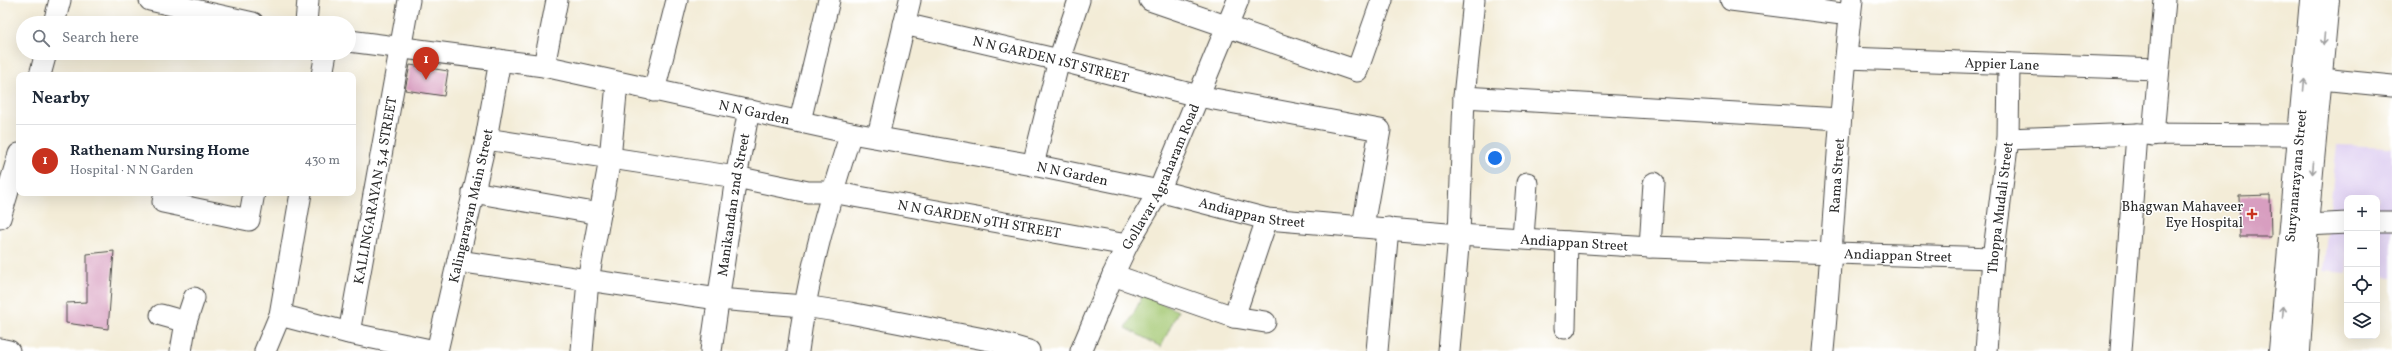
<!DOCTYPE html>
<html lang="en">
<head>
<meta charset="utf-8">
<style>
  body { margin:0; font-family:Vollkorn,serif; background:#f6f6f7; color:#1f2937 }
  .controls { position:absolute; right:12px; bottom:12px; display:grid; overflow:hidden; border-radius:8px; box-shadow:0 4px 16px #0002 }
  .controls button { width:36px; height:36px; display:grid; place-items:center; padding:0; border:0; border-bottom:1px solid #e0e1e3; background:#fff; color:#1f2937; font:20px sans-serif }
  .you { position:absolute; left:1495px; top:158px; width:14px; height:14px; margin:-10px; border:3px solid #fff; border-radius:50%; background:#1a73e8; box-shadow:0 0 0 6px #1a73e833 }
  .badge { display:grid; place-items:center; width:26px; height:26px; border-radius:50%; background:#c8321e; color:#fff; font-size:13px; font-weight:700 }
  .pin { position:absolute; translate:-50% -33px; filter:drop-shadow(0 1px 2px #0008) }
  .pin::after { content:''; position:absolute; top:21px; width:14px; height:12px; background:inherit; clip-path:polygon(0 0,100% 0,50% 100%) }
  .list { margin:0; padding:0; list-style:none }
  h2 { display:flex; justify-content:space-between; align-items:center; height:52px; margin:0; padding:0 16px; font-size:17px }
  h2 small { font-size:13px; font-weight:400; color:#747a83 }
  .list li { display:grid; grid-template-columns:26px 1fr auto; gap:12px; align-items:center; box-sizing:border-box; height:72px; padding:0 16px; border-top:1px solid #e0e1e3 }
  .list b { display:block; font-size:15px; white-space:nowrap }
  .list p { margin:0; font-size:13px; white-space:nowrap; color:#747a83 }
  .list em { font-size:13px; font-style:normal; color:#747a83 }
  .icon { flex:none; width:22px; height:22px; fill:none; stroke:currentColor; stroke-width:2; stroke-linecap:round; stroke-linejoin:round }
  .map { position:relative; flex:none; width:2392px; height:351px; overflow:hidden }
  .search { position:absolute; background:#fff; box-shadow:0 4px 16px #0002; left:16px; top:16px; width:340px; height:44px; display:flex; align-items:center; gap:10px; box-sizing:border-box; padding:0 14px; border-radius:22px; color:#747a83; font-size:15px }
  .panel { position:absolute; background:#fff; box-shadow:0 4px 16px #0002; left:16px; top:72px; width:340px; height:124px; border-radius:8px }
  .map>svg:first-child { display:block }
  .built { fill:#e2d4f3 }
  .green { fill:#a3c771; stroke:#67794e }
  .building { fill:#d89ec0 }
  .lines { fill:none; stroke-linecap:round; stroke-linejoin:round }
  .minor-casing { stroke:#494845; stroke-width:23 }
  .major-casing { stroke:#494845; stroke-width:24 }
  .minor { stroke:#fff; stroke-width:21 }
  .major { stroke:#fff; stroke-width:22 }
  .oneway { stroke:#a0a0a0 }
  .poi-dot { fill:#c8321e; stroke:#fff; stroke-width:1.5 }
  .labels { text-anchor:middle; stroke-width:3; stroke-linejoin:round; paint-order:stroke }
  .street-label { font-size:14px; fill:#2b2b2b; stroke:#fff }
  .poi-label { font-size:14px; fill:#2b2b2b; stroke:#fff; text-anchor:end }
</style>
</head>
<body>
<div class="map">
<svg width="2392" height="351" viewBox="0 0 2392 351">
  <rect width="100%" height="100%" fill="#fff"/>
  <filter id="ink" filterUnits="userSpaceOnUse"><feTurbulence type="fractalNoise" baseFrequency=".025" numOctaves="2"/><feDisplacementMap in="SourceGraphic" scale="8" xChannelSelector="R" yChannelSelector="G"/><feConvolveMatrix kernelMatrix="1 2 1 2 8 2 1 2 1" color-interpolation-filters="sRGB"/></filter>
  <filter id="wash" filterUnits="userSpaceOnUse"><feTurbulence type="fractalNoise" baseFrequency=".012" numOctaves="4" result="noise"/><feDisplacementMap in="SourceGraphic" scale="16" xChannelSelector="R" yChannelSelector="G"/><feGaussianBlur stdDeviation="0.9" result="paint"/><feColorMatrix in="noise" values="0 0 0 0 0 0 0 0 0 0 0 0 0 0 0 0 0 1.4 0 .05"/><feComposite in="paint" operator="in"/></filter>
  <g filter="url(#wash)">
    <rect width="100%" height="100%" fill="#f3ecd7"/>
    <!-- built -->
    <path class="built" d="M2337,145L2392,147V278L2377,277V198H2347V273L2323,271Z"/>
    <!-- green -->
    <path class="green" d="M1143,295L1178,311L1161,347L1126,328Z"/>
    <g id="blocks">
      <!-- building -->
      <path class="building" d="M410,65L448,71L444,96L405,90Z
        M2270,195L2271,237H2240L2239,196Z
        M114,251L108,329L66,323V303L87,302V254Z"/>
    </g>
  </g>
  <g filter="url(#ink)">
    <use href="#blocks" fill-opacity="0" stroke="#494845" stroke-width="1"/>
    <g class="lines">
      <defs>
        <g id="minor">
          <path d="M150,0L253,23"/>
          <path d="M1150,0L1357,71L1382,0"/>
          <path d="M1731,0L1850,15"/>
          <path d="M54,23L60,0"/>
          <path d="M306,23L308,0"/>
          <path id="s1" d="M904,24L1059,60L1198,96L1380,130L1363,226"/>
          <path id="s2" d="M349,41L544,66L851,133L1033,165L1159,191L1267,219L1459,235L1650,247L1993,258"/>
          <path id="s3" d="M1846,58L2158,69"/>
          <path d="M544,66L557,0"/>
          <path d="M40,75L46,53"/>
          <path d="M322,75L326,53"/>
          <path d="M2321,79L2392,86"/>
          <path d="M654,91L677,0"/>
          <path d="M1464,97L1840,119"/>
          <path d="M800,121L829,0"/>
          <path d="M2153,135L2165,0"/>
          <path d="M878,136L910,0"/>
          <path id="s4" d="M486,139L736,177L808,192H831L1127,245"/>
          <path d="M2008,139L2137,134L2299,135"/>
          <path d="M1033,165L1059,60L1079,0"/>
          <path d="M473,192L600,214"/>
          <path d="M165,193L163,202L249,220L254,193"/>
          <path d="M0,218L19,154"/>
          <path d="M2377,222H2392"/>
          <path d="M2307,225L2347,223"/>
          <path d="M1523,237L1527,183"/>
          <path d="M1650,247L1654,183"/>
          <path d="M458,261L718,299L804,306L850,313L994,341L1029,351"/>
          <path d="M1113,275L1234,317L1265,322"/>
          <path d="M161,315L186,322"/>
          <path d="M280,315L349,333L435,351"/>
          <path d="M1234,317L1267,219"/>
          <path d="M1565,328L1567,242"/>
          <path id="s5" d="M349,333L409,0"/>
          <path d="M0,349L9,351"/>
          <path d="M181,351L186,322L194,298"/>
          <path d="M265,351L280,315L301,193"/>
          <path id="s6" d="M437,351L486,139L500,60"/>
          <path d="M582,351L588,280L610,159L617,83"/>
          <path id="s7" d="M711,351L736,177L749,110"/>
          <path d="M798,351C807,277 828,204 851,133"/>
          <path id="s8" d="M1081,351L1113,275L1127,245L1159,191L1238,0"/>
          <path d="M1377,351L1388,228"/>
          <path d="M1449,351L1459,235L1464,97L1474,0"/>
          <path id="s9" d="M1823,351C1834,234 1838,117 1852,0"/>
          <path id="s10" d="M1986,351L1993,258L2008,139L2009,65"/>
          <path d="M2121,351L2137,134"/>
        </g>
        <g id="major">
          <path id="s11" d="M2280,351L2311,0"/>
          <path d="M2299,351L2307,225L2328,0"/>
        </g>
      </defs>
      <!-- minor casing -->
      <use href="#minor" class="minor-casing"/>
      <!-- major casing -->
      <use href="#major" class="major-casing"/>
      <!-- minor -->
      <use href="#minor" class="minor"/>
      <!-- major -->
      <use href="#major" class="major"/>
    </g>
    <!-- one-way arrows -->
    <defs><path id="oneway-shaft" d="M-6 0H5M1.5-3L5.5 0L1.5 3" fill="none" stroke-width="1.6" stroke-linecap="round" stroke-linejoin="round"/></defs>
    <g class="oneway">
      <use href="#oneway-shaft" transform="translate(2324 39) rotate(95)"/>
      <use href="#oneway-shaft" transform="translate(2304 85) rotate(-85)"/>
      <use href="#oneway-shaft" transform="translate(2313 168) rotate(95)"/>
      <use href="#oneway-shaft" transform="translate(2283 312) rotate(-85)"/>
    </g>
  </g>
  <!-- markers -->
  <path class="poi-dot" d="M2250 208h4v4h4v4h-4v4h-4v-4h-4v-4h4z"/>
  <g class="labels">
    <!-- street labels -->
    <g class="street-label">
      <text dy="5" stroke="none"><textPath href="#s1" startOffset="151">N N GARDEN 1ST STREET</textPath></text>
      <text dy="5" stroke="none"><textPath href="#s3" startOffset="156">Appier Lane</textPath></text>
      <text dy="5" stroke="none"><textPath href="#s2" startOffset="412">N N Garden</textPath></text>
      <text dy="5" stroke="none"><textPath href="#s2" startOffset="736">N N Garden</textPath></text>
      <text dy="5" stroke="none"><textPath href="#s9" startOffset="176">Rama Street</textPath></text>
      <text dy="5" stroke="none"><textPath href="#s8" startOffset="192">Gollavar Agraharam Road</textPath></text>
      <text dy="5" stroke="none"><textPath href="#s11" startOffset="176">Suryanarayana Street</textPath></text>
      <text dy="5" stroke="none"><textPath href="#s5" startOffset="145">KALLINGARAYAN 3,4 STREET</textPath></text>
      <text dy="5" stroke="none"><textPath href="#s7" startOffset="148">Manikandan 2nd Street</textPath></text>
      <text dy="5" stroke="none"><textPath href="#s6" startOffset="149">Kalingarayan Main Street</textPath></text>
      <text dy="5" stroke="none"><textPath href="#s10" startOffset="144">Thoppa Mudali Street</textPath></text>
      <text dy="5" stroke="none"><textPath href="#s2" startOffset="920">Andiappan Street</textPath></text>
      <text dy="5" stroke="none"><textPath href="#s4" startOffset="500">N N GARDEN 9TH STREET</textPath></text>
      <text dy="5" stroke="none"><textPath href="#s2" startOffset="1244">Andiappan Street</textPath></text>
      <text dy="5" stroke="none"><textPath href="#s2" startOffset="1568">Andiappan Street</textPath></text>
    </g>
    <!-- poi labels -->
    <g class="poi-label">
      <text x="2243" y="211">Bhagwan Mahaveer<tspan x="2243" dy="16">Eye Hospital</tspan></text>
    </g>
  </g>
</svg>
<div class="controls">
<button>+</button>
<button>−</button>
<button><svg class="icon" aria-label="locate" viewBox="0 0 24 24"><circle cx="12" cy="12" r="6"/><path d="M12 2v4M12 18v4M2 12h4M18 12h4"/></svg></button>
<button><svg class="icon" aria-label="layers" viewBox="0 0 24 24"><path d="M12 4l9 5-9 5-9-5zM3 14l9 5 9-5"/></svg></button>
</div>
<div class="you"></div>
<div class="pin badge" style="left:426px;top:80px">1</div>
<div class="search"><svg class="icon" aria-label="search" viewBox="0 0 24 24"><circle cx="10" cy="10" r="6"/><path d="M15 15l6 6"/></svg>Search here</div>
<section class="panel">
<h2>Nearby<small></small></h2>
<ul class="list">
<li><span class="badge">1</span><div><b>Rathenam Nursing Home</b><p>Hospital · N N Garden</p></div><em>430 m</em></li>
</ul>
</section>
</div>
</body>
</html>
